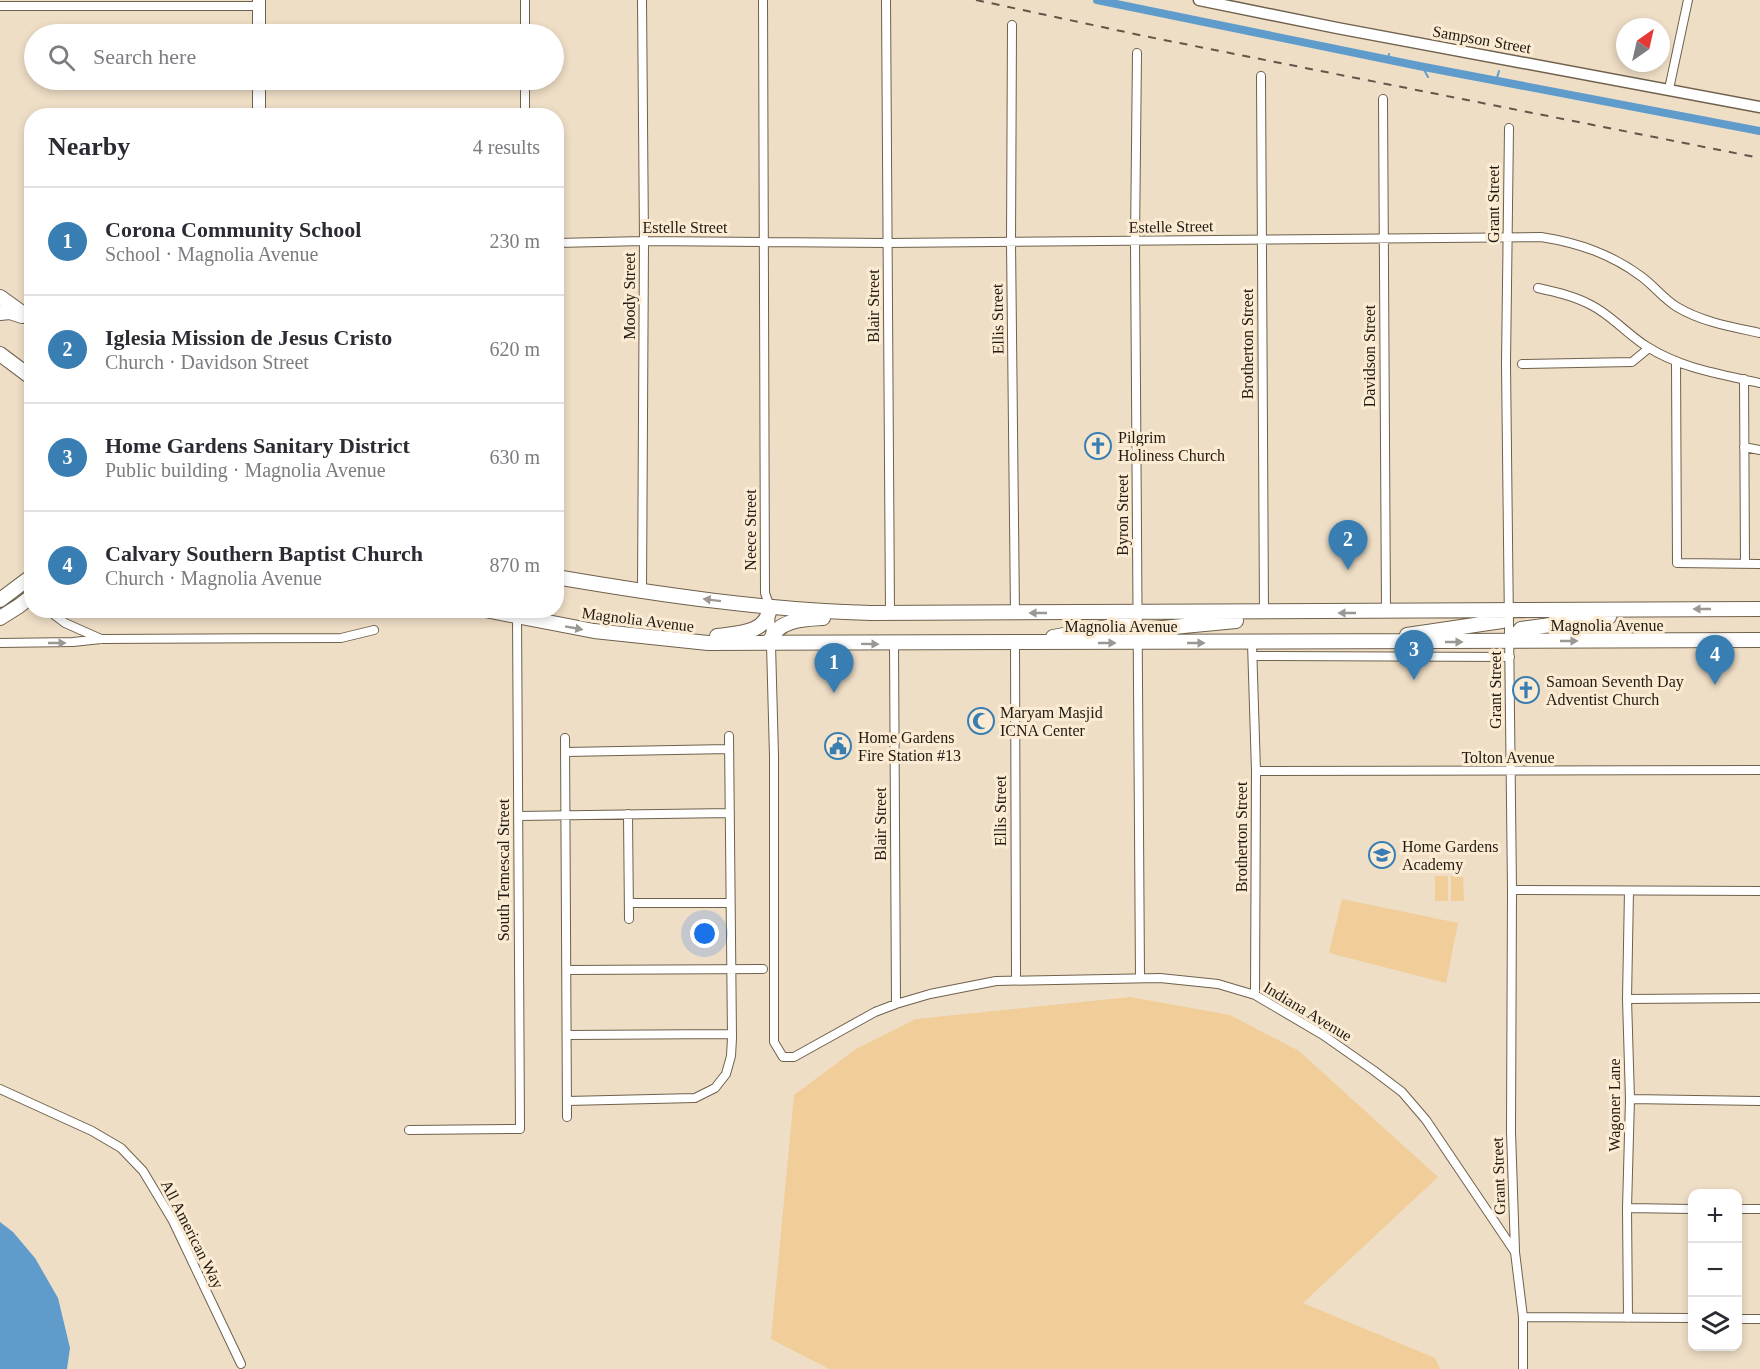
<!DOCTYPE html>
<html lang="en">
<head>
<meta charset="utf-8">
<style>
  body { margin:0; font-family:Georgia,serif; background:#f7f7f7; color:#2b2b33 }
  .controls { position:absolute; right:18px; bottom:18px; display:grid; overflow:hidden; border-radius:12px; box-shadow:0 3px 9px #0003 }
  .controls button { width:54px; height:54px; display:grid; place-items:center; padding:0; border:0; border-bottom:2px solid #e1e1e2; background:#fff; color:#2b2b33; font:30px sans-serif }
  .compass { position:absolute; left:1616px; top:18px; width:54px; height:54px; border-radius:50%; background:#fff; box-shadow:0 3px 9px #0003; rotate:34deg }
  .you { position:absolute; left:705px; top:934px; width:21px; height:21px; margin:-15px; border:4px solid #fff; border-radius:50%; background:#1a73e8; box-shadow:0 0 0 9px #1a73e833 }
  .badge { display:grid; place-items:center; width:39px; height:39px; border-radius:50%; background:#387eb3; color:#fff; font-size:20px; font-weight:700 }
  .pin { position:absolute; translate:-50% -50px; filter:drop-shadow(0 2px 3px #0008) }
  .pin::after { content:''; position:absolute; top:32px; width:21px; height:18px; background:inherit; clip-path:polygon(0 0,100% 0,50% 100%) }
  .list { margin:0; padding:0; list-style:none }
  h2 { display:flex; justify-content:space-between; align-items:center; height:78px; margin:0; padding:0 24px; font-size:26px }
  h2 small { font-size:20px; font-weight:400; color:#7c7c81 }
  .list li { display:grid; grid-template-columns:39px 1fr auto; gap:18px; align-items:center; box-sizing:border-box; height:108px; padding:0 24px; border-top:2px solid #e1e1e2 }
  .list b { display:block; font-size:22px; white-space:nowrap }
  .list p { margin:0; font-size:20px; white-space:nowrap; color:#7c7c81 }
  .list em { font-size:20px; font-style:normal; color:#7c7c81 }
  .icon { flex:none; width:33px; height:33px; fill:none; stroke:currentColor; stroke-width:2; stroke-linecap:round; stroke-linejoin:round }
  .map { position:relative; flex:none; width:1760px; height:1369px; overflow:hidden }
  .search { position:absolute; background:#fff; box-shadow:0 3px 9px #0003; left:24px; top:24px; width:540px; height:66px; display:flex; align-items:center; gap:15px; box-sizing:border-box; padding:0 21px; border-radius:33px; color:#7c7c81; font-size:22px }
  .panel { position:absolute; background:#fff; box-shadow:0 3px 9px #0003; left:24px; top:108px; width:540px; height:510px; border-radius:24px }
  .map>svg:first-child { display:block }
  .green { fill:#f0cd99 }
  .water { fill:#5f9ccc }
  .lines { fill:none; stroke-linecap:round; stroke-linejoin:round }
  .stream { stroke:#5f9ccc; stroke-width:2 }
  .canal { stroke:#5f9ccc; stroke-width:8 }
  .minor-casing { stroke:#6f614c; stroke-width:10 }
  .tertiary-casing { stroke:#6f614c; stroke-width:13 }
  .secondary-casing { stroke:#6f614c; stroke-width:14 }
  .primary-casing { stroke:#6f614c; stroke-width:16 }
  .minor { stroke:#fff; stroke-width:8 }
  .tertiary { stroke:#fff; stroke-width:10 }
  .secondary { stroke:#fff; stroke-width:12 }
  .primary { stroke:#fff; stroke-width:14 }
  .rail { stroke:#605749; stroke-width:2; stroke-dasharray:8 8; stroke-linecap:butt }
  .oneway { fill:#9b9894 }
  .labels { text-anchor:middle; stroke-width:6; stroke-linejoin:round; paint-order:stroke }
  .street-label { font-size:16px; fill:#201a11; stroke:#fcebd3 }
  .poi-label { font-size:16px; fill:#201a11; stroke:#fcebd3; text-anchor:start }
</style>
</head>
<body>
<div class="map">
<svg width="1760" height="1369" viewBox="0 0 1760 1369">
  <rect width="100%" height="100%" fill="#efdec6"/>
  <!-- green -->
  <path class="green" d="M1435,876H1448V901H1435Z
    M1451,876L1463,877L1464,901H1451Z
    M1342,899L1458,923L1446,983L1329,953Z
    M1130,997L1230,1015L1299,1051L1438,1177L1303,1303L1435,1358L1440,1369H829L771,1339L794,1095L856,1049L916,1019Z"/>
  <!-- water -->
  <path class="water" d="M0,1222L13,1232L35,1258L58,1298L70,1348L67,1369H0Z"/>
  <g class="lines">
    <!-- stream -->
    <path class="stream" d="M1388,59L1389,54
      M1422,66L1428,77
      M1496,81L1499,71"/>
    <!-- canal -->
    <path class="canal" d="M1097,0L1419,66L1760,131"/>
    <defs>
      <path id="minor" d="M642,0L644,241L642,592
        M763,0L765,593L770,607L774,756V1042L783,1057H794L875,1012L896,1004L930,994L996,981L1160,978L1218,984L1255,995L1323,1035L1373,1070L1402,1092L1426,1120L1515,1252L1523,1317V1369
        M886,0L890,613
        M0,6H259
        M1012,25L1011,242L1015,613
        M525,34V0
        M1137,53L1135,241L1140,977
        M1261,76L1264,613
        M1669,89L1688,0
        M1383,99L1386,612
        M525,116V80
        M1509,128L1506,364L1512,890L1511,1132L1515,1251
        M556,243L644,241L888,243L1541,237C1579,243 1611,254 1642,277C1654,286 1664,299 1677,307C1702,322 1732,327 1760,333
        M1538,288C1556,292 1574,296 1591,305C1611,315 1627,334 1646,346C1682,369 1720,374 1760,383
        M1676,361L1677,563L1760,564
        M1522,364L1632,362L1649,348
        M1744,379L1745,564
        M1744,447L1760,450
        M48,610L65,623L101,639
        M0,643L73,642L101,639L341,638L374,630
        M1015,643L1016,979
        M1252,643L1256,771L1255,995
        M894,644L896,1004
        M1253,656L1510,657
        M565,738L567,1117
        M565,752L729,749
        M1256,771L1760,770
        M628,814L629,919
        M518,816L730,813
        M1512,890L1760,891
        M629,903H730
        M567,970L763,969
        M1627,999L1760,998
        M567,1035L732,1034
        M0,1089L92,1131L121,1148L143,1171L173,1221L241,1364
        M1630,1099L1760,1101
        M567,1101L695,1098L715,1088L726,1074L731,1056L732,1038L729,736
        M409,1130L520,1129L517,613
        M1627,1208L1692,1209
        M1738,1209H1760
        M1523,1317L1692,1318
        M1628,1318L1627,1208L1630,1099L1627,999L1629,891
        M1738,1319H1760"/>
      <path id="tertiary" d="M1199,0L1337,28L1760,107"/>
      <path id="secondary" d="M259,0V34
        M259,80V116"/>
      <path id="primary" d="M0,297L32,320
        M0,313L10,312L22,316
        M0,354L32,378
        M556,577C661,595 765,610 871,613L1760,609
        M0,600L32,576
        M485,610L594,631L708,643L1760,640
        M0,618L19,606L32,596
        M1407,635L1502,621L1510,610
        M717,636C738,633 767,634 770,607
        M1053,637L1130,623L1138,613
        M770,642C776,620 803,619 823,618
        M1510,642L1521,629L1609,617
        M1138,643L1144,633L1152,629L1236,621"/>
    </defs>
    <!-- minor casing -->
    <use href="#minor" class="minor-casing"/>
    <!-- tertiary casing -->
    <use href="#tertiary" class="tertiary-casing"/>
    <!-- secondary casing -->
    <use href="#secondary" class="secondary-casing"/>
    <!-- primary casing -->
    <use href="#primary" class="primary-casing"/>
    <!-- minor -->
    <use href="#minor" class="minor"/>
    <!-- tertiary -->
    <use href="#tertiary" class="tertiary"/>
    <!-- secondary -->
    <use href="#secondary" class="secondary"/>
    <!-- primary -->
    <use href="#primary" class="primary"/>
    <!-- rail -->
    <path class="rail" d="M976,0L1144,36L1760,158"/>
  </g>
  <!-- one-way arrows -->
  <defs><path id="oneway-solid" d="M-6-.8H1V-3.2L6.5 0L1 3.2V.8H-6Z" transform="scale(1.5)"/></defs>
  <g class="oneway">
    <use href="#oneway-solid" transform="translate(712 600) rotate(-173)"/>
    <use href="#oneway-solid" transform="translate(1702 609) rotate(180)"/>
    <use href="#oneway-solid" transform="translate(1038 613) rotate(180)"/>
    <use href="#oneway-solid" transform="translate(1347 613) rotate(180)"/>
    <use href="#oneway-solid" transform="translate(574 628) rotate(10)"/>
    <use href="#oneway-solid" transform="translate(1569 641)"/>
    <use href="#oneway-solid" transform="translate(1454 642)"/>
    <use href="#oneway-solid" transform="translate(57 643)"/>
    <use href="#oneway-solid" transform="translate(1107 643)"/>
    <use href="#oneway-solid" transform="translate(1196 643)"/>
    <use href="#oneway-solid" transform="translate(870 644) rotate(1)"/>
  </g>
  <!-- icons -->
  <defs>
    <symbol id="church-ring" viewBox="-11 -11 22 22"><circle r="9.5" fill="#fcebd3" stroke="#387eb3" stroke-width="1.5"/><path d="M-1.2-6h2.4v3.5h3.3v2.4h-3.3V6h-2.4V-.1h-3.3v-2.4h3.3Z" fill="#387eb3"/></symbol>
    <symbol id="mosque-ring" viewBox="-11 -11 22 22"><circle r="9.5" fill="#fcebd3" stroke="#387eb3" stroke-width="1.5"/><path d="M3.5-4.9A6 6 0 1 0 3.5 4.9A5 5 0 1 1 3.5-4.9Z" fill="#387eb3"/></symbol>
    <symbol id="civic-ring" viewBox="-11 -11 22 22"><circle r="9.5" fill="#fcebd3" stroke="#387eb3" stroke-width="1.5"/><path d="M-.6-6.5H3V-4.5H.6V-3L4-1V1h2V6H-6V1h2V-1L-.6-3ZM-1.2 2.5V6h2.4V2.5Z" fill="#387eb3"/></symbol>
    <symbol id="school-ring" viewBox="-11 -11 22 22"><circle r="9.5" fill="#fcebd3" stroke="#387eb3" stroke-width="1.5"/><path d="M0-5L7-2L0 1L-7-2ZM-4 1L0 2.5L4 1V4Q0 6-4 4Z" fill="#387eb3"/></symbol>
  </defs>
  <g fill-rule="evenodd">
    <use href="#church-ring" x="1083" y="431" width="30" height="30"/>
    <use href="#church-ring" x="1511" y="675" width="30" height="30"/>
    <use href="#mosque-ring" x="966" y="706" width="30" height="30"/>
    <use href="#civic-ring" x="823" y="731" width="30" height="30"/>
    <use href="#school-ring" x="1367" y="840" width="30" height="30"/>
  </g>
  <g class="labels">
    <!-- street labels -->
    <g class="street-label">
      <text transform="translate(1482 39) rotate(10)" y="6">Sampson Street</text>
      <text transform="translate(1493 204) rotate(-90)" y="6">Grant Street</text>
      <text transform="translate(1171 226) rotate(-1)" y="6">Estelle Street</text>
      <text x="685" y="233">Estelle Street</text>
      <text transform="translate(629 296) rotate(-90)" y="6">Moody Street</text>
      <text transform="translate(873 306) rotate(-90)" y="6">Blair Street</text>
      <text transform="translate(997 319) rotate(-91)" y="6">Ellis Street</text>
      <text transform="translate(1247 344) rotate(-90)" y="6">Brotherton Street</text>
      <text transform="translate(1369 356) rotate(-90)" y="6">Davidson Street</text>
      <text transform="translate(1122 515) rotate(-90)" y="6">Byron Street</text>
      <text transform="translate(750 530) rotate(-90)" y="6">Neece Street</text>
      <text transform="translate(638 619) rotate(7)" y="6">Magnolia Avenue</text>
      <text x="1607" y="631">Magnolia Avenue</text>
      <text x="1121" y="632">Magnolia Avenue</text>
      <text transform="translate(1495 690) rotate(-90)" y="6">Grant Street</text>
      <text x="1508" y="763">Tolton Avenue</text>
      <text transform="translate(1000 811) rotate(-90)" y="6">Ellis Street</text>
      <text transform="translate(880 824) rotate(-90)" y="6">Blair Street</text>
      <text transform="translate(1241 837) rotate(-90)" y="6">Brotherton Street</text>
      <text transform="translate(503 870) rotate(-90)" y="6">South Temescal Street</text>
      <text transform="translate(1308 1011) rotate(31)" y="6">Indiana Avenue</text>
      <text transform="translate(1614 1105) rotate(-90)" y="6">Wagoner Lane</text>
      <text transform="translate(1498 1176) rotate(-92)" y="6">Grant Street</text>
      <text transform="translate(193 1234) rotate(63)" y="6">All American Way</text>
    </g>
    <!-- poi labels -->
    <g class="poi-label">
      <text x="1118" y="443">Pilgrim<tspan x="1118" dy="18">Holiness Church</tspan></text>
      <text x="1546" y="687">Samoan Seventh Day<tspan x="1546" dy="18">Adventist Church</tspan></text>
      <text x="1000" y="718">Maryam Masjid<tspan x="1000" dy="18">ICNA Center</tspan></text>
      <text x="858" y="743">Home Gardens<tspan x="858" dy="18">Fire Station #13</tspan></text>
      <text x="1402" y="852">Home Gardens<tspan x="1402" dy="18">Academy</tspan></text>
    </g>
  </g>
</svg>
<div class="controls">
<button>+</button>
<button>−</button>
<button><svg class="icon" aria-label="layers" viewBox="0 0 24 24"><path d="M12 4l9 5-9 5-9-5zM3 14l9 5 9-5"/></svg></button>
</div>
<svg class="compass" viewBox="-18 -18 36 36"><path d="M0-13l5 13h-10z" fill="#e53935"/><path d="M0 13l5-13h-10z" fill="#7c7c81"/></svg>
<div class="you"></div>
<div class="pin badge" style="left:834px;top:693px">1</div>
<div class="pin badge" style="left:1348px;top:570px">2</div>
<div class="pin badge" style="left:1414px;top:680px">3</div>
<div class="pin badge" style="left:1715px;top:685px">4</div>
<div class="search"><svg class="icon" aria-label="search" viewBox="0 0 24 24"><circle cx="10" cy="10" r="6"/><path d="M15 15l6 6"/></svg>Search here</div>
<section class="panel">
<h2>Nearby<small>4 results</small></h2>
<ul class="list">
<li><span class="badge">1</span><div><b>Corona Community School</b><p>School · Magnolia Avenue</p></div><em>230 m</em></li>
<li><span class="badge">2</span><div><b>Iglesia Mission de Jesus Cristo</b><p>Church · Davidson Street</p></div><em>620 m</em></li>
<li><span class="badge">3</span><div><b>Home Gardens Sanitary District</b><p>Public building · Magnolia Avenue</p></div><em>630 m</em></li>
<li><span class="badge">4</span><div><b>Calvary Southern Baptist Church</b><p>Church · Magnolia Avenue</p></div><em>870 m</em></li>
</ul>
</section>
</div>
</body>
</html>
